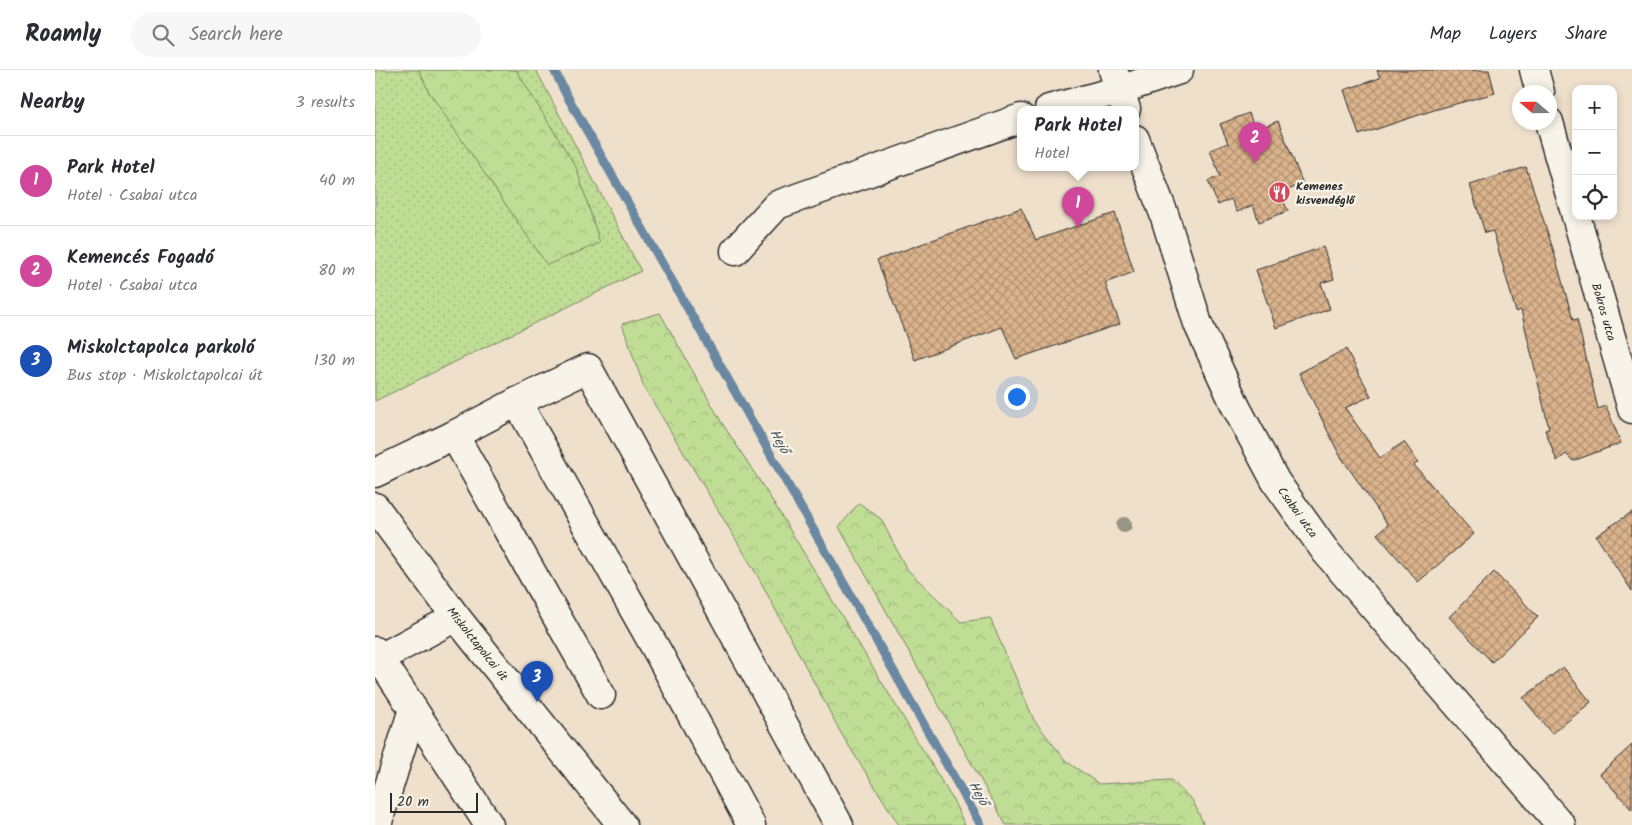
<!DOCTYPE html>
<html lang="en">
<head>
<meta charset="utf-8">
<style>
  body { margin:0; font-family:Kalam,sans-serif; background:#f7f7f7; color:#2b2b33 }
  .controls { position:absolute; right:15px; top:15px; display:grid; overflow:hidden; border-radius:10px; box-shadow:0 2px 8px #0003 }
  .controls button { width:45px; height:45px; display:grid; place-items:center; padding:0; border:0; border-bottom:1px solid #e1e1e2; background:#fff; color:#2b2b33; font:25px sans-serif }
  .compass { position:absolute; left:1137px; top:15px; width:45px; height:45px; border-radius:50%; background:#fff; box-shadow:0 2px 8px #0003; rotate:290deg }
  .scale { position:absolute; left:15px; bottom:12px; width:88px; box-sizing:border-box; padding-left:5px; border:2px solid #2b2b2b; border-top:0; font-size:14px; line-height:18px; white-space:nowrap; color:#2b2b2b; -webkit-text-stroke:4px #f7f3e8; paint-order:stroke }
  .you { position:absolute; left:641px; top:326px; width:18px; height:18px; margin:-12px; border:4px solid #fff; border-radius:50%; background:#1a73e8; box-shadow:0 0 0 8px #1a73e833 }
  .badge { display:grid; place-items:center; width:32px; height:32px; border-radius:50%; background:#2563eb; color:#fff; font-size:16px; font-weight:700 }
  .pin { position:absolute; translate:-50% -41px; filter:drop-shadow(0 1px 2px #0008) }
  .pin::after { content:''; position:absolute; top:26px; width:18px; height:15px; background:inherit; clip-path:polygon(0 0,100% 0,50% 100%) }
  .popup { position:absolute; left:642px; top:36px; width:122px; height:65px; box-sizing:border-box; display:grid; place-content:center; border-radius:10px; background:#fff; filter:drop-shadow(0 1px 4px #0005); font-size:16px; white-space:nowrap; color:#7c7c81 }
  .popup b { font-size:19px; color:#2b2b33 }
  .popup::after { content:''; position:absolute; left:50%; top:100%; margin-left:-10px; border:10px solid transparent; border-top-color:#fff }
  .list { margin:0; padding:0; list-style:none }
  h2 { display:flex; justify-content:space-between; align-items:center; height:65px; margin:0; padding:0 20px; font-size:21px }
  h2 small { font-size:16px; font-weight:400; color:#7c7c81 }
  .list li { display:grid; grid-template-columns:32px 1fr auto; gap:15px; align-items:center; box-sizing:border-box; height:90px; padding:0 20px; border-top:1px solid #e1e1e2 }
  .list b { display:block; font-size:19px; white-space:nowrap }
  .list p { margin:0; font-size:16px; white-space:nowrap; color:#7c7c81 }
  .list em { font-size:16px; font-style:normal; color:#7c7c81 }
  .icon { flex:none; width:28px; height:28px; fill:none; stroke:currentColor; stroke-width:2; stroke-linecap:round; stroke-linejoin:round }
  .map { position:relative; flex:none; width:1257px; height:755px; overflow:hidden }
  header { display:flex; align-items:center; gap:30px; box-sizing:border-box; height:70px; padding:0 25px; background:#fff; border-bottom:1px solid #e1e1e2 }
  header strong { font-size:24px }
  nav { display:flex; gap:28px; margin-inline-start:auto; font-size:18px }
  .search { width:350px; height:45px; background:#f7f7f7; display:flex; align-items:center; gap:12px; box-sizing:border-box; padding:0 18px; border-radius:28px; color:#7c7c81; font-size:19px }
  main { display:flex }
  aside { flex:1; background:#fff }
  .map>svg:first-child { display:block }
  .green { fill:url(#green-dots); stroke:#768460 }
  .forest { fill:url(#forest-crowns); stroke:#768460 }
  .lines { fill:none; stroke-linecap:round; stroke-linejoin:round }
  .stream { stroke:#6b88a2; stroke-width:9 }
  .building { fill:url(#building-cross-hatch); stroke:#2b2b2b }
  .minor-casing { stroke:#2b2b2b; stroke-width:31 }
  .minor { stroke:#f7f3e8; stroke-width:28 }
  .tree { fill:#989582 }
  .labels { text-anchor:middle; stroke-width:4.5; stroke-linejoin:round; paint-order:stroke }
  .poi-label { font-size:12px; font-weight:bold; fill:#2b2b2b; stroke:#f7f3e8; text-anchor:start }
  .street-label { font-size:12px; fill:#2b2b2b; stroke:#f7f3e8 }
  .water-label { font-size:14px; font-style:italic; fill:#46525c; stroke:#f7f3e8 }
</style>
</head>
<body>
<header>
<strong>Roamly</strong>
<div class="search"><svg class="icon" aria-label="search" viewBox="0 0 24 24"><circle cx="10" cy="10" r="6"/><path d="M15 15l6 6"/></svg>Search here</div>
<nav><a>Map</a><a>Layers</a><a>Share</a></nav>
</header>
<main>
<aside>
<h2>Nearby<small>3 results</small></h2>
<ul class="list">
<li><span class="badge" style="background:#d1479c">1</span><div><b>Park Hotel</b><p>Hotel · Csabai utca</p></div><em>40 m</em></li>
<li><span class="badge" style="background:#d1479c">2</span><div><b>Kemencés Fogadó</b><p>Hotel · Csabai utca</p></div><em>80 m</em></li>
<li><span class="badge" style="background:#1a4fb4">3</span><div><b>Miskolctapolca parkoló</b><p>Bus stop · Miskolctapolcai út</p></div><em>130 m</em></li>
</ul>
</aside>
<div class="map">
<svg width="1257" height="755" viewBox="0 0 1257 755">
  <defs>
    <pattern id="green-dots" width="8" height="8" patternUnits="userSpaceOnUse" patternTransform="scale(1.25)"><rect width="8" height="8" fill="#c0dd95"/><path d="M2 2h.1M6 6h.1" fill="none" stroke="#a5be81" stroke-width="1.8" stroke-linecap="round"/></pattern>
    <pattern id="forest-crowns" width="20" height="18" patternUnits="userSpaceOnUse" patternTransform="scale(1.25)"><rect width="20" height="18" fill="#c0dd95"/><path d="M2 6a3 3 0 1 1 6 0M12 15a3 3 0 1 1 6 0" fill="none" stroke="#a5be81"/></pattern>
    <pattern id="building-cross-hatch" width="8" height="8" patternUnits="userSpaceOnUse" patternTransform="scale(1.25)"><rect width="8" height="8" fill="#dbb38c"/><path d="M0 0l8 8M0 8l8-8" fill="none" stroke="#b29273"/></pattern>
  </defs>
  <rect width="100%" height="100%" fill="#efe0cc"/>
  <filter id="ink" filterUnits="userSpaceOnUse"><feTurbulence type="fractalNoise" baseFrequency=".02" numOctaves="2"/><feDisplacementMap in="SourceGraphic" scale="10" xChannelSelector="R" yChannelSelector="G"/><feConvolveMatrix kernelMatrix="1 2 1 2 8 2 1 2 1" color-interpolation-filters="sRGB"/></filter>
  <g filter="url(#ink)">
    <!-- green -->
    <path class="green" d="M0,0H161L266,201L0,331Z"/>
    <!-- forest -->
    <path class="forest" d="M44,0H141L201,97L225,173L172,195L54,22Z
      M285,243L347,353L395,427L578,730L590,755H524L467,665L381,503L269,317L247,254Z
      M484,433L506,449L531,498L586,552L615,548L659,650L691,691L724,714L796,710L818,731L829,755H631L464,457Z"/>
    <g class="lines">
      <!-- stream -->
      <path class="stream" d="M179,0L191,24L606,755"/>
    </g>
    <!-- building -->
    <path class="building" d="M1002,0H1114L1120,23L1059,40L984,65L969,20L1005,8Z
      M874,43L880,60L903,51L928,114L905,123L913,141L884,152L878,135L862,142L856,129L843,135L833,111L845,106L835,80L853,73L845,54Z
      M1151,97L1178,179L1198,250L1202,249L1223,339L1231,336L1246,373L1198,391L1191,384L1182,391L1170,360L1174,359L1146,240L1141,242L1118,161L1110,163L1095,115Z
      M646,138L661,170L740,143L759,202L730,213L745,254L641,289L627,257L540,290L502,190Z
      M948,177L959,209L946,213L955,239L901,258L881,200Z
      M971,279L996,326L970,338L1005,388L1029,372L1043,392L1039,395L1099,464L1043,512L1002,464L1013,455L964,384L924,303Z
      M1257,442V521L1221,466Z
      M1119,502L1163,547L1117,592L1074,547Z
      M1188,597L1216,632L1177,664L1148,628Z
      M1257,675V740L1225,704Z"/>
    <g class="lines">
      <defs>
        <g id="minor">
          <path d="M738,0L751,39"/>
          <path d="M1159,0L1165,22"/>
          <path d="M674,39L745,20L804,0"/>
          <path d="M1174,52L1201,146"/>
          <path id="s1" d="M760,69L789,144L823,254L861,337L901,412L951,482L1186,755"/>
          <path id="s2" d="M1201,146L1257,339"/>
          <path d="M360,181L402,135L646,48"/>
          <path d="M142,332L213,298L464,755"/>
          <path d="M79,365L226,625"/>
          <path d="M0,403L79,365L142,332L285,586L376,755"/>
          <path id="s3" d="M0,437L81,547L247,755"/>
          <path d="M0,581L114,755"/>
          <path d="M0,591L81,547"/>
          <path d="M2,755L38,639"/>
        </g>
      </defs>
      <!-- minor casing -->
      <use href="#minor" class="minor-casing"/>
      <!-- minor -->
      <use href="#minor" class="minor"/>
    </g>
    <!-- trees -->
    <circle class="tree" cx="749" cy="455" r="8"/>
  </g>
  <!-- icons -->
  <defs>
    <symbol id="restaurant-disc" viewBox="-11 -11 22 22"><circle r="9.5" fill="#d1495b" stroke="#f7f3e8"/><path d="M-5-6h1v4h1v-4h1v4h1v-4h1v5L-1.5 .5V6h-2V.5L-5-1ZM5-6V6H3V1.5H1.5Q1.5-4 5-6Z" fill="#fff"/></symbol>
  </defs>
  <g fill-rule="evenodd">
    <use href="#restaurant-disc" x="892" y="110" width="25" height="25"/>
  </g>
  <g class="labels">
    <!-- poi labels -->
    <g class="poi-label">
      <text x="921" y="120">Kemenes<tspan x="921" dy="14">kisvendéglő</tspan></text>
    </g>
    <!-- street labels -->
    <g class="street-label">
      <text dy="4" stroke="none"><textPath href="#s2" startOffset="100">Bokros utca</textPath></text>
      <text dy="4" stroke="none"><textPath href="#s1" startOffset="409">Csabai utca</textPath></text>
      <text dy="4" stroke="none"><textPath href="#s3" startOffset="171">Miskolctapolcai út</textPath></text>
    </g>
    <!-- water labels -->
    <g class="water-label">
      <text transform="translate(405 371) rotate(61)" y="5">Hejő</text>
      <text transform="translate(604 723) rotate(61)" y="5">Hejő</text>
    </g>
  </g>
</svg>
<div class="controls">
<button>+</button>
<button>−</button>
<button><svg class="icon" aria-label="locate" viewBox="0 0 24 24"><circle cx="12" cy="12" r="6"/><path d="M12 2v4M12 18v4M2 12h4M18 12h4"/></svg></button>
</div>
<svg class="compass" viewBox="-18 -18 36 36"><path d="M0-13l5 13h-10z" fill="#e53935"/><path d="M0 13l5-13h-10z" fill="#7c7c81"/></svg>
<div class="scale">20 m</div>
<div class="you"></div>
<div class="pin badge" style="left:703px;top:158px;background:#d1479c">1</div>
<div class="popup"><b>Park Hotel</b>Hotel</div>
<div class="pin badge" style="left:880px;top:93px;background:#d1479c">2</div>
<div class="pin badge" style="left:162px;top:632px;background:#1a4fb4">3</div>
</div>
</main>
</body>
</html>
